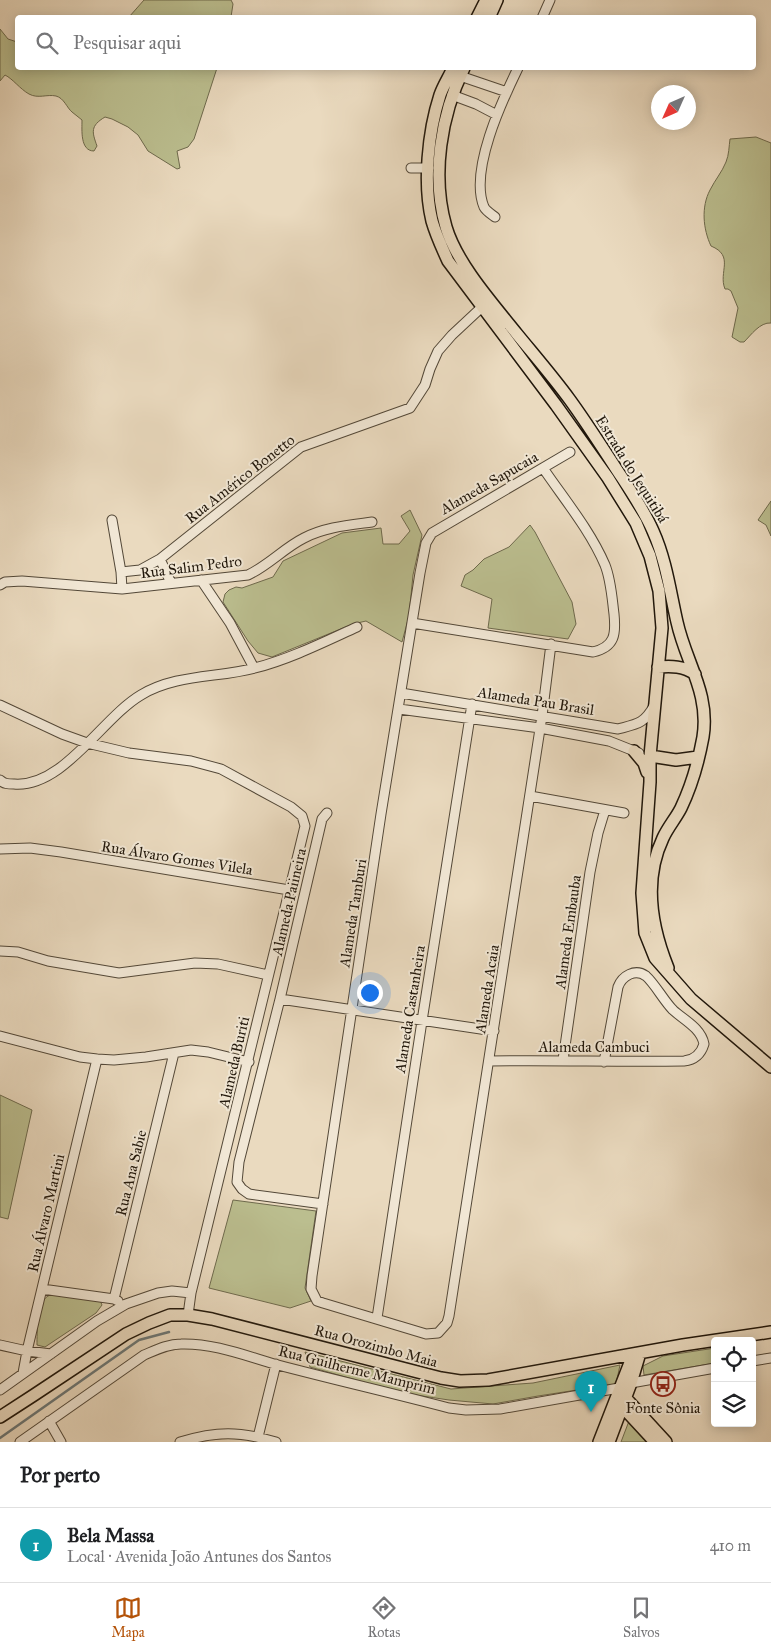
<!DOCTYPE html>
<html lang="pt">
<head>
<meta charset="utf-8">
<style>
  body { margin:0; font-family:"IM FELL Great Primer",serif; background:#f6f6f6; color:#202124 }
  .controls { position:absolute; right:15px; bottom:15px; display:grid; overflow:hidden; border-radius:5px; box-shadow:0 2px 12px #0003 }
  .controls button { width:45px; height:45px; display:grid; place-items:center; padding:0; border:0; border-bottom:1px solid #e0e0e0; background:#fff; color:#202124; font:25px sans-serif }
  .compass { position:absolute; left:651px; top:85px; width:45px; height:45px; border-radius:50%; background:#fff; box-shadow:0 2px 12px #0003; rotate:225deg }
  .you { position:absolute; left:369px; top:992px; width:18px; height:18px; margin:-12px; border:4px solid #fff; border-radius:50%; background:#1a73e8; box-shadow:0 0 0 8px #1a73e833 }
  .badge { display:grid; place-items:center; width:32px; height:32px; border-radius:50%; background:#b45309; color:#fff; font-size:16px; font-weight:700 }
  .pin { position:absolute; translate:-50% -41px; filter:drop-shadow(0 1px 2px #0008) }
  .pin::after { content:''; position:absolute; top:26px; width:18px; height:15px; background:inherit; clip-path:polygon(0 0,100% 0,50% 100%) }
  .list { margin:0; padding:0; list-style:none }
  h2 { display:flex; justify-content:space-between; align-items:center; height:65px; margin:0; padding:0 20px; font-size:21px }
  h2 small { font-size:16px; font-weight:400; color:#757577 }
  .list li { display:grid; grid-template-columns:32px 1fr auto; gap:15px; align-items:center; box-sizing:border-box; height:75px; padding:0 20px; border-top:1px solid #e0e0e0 }
  .list b { display:block; font-size:19px; white-space:nowrap }
  .list p { margin:0; font-size:16px; white-space:nowrap; color:#757577 }
  .list em { font-size:16px; font-style:normal; color:#757577 }
  .icon { flex:none; width:28px; height:28px; fill:none; stroke:currentColor; stroke-width:2; stroke-linecap:round; stroke-linejoin:round }
  .map { position:relative; flex:none; width:771px; height:1442px; overflow:hidden }
  .search { position:absolute; background:#fff; box-shadow:0 2px 12px #0003; left:15px; right:15px; top:15px; height:55px; display:flex; align-items:center; gap:12px; box-sizing:border-box; padding:0 18px; border-radius:5px; color:#757577; font-size:19px }
  .sheet { height:140px; background:#fff }
  nav { display:flex; justify-content:space-around; align-items:center; box-sizing:border-box; height:70px; border-top:1px solid #e0e0e0; background:#fff; font-size:14px; color:#757577 }
  nav a { display:grid; justify-items:center; gap:2px }
  nav .on { color:#b45309 }
  .map>svg:first-child { display:block }
  .green { fill:#bbbe8f; stroke:#6e6a4d }
  .lines { fill:none; stroke-linecap:round; stroke-linejoin:round }
  .stream { stroke:#6c7776; stroke-width:2.5 }
  .minor-casing { stroke:#534838; stroke-width:11 }
  .major-casing { stroke:#21170b; stroke-width:14 }
  .minor { stroke:#f1e7d5; stroke-width:9 }
  .major { stroke:#eadabf; stroke-width:11 }
  .labels { text-anchor:middle; stroke-width:4; stroke-linejoin:round; paint-order:stroke }
  .street-label { font-size:15px; fill:#21170b; stroke:#f1e7d5 }
  .poi-label { font-size:15px; fill:#21170b; stroke:#f1e7d5 }
</style>
</head>
<body>
<div class="map">
<svg width="771" height="1442" viewBox="0 0 771 1442">
  <rect width="100%" height="100%" fill="#eadabf"/>
  <filter id="stains"><feTurbulence type="fractalNoise" baseFrequency=".004" numOctaves="4"/><feColorMatrix values="0 0 0 0 .2 0 0 0 0 .09 0 0 0 0 .02 0 0 0 .5 -.17"/></filter>
  <radialGradient id="worn" r=".72"><stop offset=".6" stop-color="#630" stop-opacity="0"/><stop offset="1" stop-color="#630" stop-opacity=".3"/></radialGradient>
  <!-- green -->
  <path class="green" d="M144,0H231L233,4L231,17H129Z
    M0,29L8,39L17,42L18,68H217L194,139L188,147L177,151L180,168L177,169L148,151L138,135L128,127L112,119L105,117C90,126 92,132 97,146L94,151C80,151 82,130 82,120C79,117 75,115 72,112C67,108 64,98 56,96C47,94 38,99 29,94C20,89 13,79 5,75L0,81Z
    M756,137L771,143V323C760,322 751,335 744,342H740L732,337L738,308L731,291L728,289H725C718,272 735,256 711,246C703,229 701,207 710,190C715,180 722,172 726,162C729,155 729,146 730,139Z
    M771,501V536L766,525L758,520Z
    M410,510L422,535L413,575L409,616L402,642L366,621L353,624L272,657L258,653L248,641L223,602L225,594L229,590L236,587L242,588L273,577L283,561L342,533L381,528L383,544H399L410,531L401,516Z
    M530,525L535,532L572,602L576,624L568,639L488,628L492,599L461,586L465,575L473,570L484,559L509,547Z
    M0,1095L32,1110L8,1219L0,1217Z
    M233,1200L316,1211L305,1288L311,1301L290,1308L209,1288Z
    M60,1294L100,1300L102,1305L96,1313L45,1347L37,1345C37,1333 37,1302 48,1296C51,1294 57,1294 60,1294Z
    M715,1348V1363L644,1375L643,1366L663,1356Z
    M305,1352L451,1389L533,1383L620,1365L616,1384L538,1396L493,1404L449,1400L402,1393L310,1367Z
    M629,1421L649,1442H621Z"/>
  <g class="lines">
    <!-- stream -->
    <path class="stream" d="M0,1438L139,1340L169,1332"/>
    <defs>
      <path id="minor" d="M542,18L550,0
        M460,76L507,92
        M452,95L476,104L497,115
        M411,168H429
        M495,217C491,214 486,211 484,207C469,171 502,101 518,68
        M112,520L121,572L122,589
        M160,559L171,583
        M121,572L140,570L160,559L301,447L410,408L425,385L430,369L438,351L452,335L482,307
        M201,580L230,623L254,668
        M0,585L5,582L22,581L122,589L248,575C269,565 284,548 304,538C325,527 350,525 372,522
        M412,623L593,652C615,647 616,634 614,614C612,598 611,580 605,565C590,530 564,499 543,468
        M551,644L542,716L449,1316L447,1323L438,1333L426,1334L323,1303L317,1301L311,1289L312,1276L381,814L420,573L426,543L432,533L570,452
        M401,693L618,729C637,724 644,724 654,706
        M0,705L62,734L87,743L129,753L191,761L221,769L291,807L302,816L305,826C267,982 230,1138 191,1293L188,1315
        M399,709L540,728L609,741L639,753
        M0,780C4,784 8,784 14,784C63,788 102,718 141,695C176,674 217,678 255,668C290,659 324,642 357,627
        M530,796L624,813
        M0,849L30,848L61,852L289,890
        M0,951L18,952L48,961L119,973L195,963L218,964L268,975
        M280,999L494,1031
        M0,1036L80,1057L97,1059L114,1060L146,1057L191,1050L208,1052L249,1062
        M563,1060L590,872L598,833L605,810
        M489,1061C554,1060 619,1062 684,1061C694,1060 701,1054 704,1044C701,1028 684,1020 673,1010C664,1001 655,984 646,976C635,968 622,976 618,987L604,1062
        M323,1204L249,1194L242,1189L237,1182L239,1162L280,999L322,819L327,813
        M42,1289L114,1299L118,1301
        M114,1299L174,1053
        M377,1318L422,1021L472,704
        M0,1345L27,1351L51,1354
        M752,1361L771,1358
        M23,1373L27,1351L97,1059
        M0,1390L97,1321L126,1304L158,1293L172,1291L191,1293
        M49,1421L61,1442
        M258,1437L276,1364
        M20,1442L144,1355C156,1350 168,1344 181,1344C214,1343 246,1356 278,1365C335,1380 392,1393 449,1408L466,1410L500,1409L619,1388L631,1383L715,1368
        M180,1442C217,1431 239,1431 276,1442"/>
      <path id="major" d="M477,18L486,0
        M489,18L497,0
        M453,68C449,77 443,86 440,95C428,132 423,184 432,221C436,235 442,248 448,261L556,405L608,478L636,523L650,556L659,591L662,628L650,756V782L642,893L645,933L655,958L691,999L771,1067
        M464,68C441,115 431,175 446,227C457,264 493,304 517,334C535,356 554,378 570,400C586,422 600,444 615,467C628,487 643,508 653,531C666,560 670,591 677,622C686,663 710,693 703,737C699,759 691,787 681,808C676,818 668,827 663,838C643,880 651,926 668,968
        M658,667C672,666 683,666 695,674
        M634,751L644,763L647,772
        M650,756L676,760L698,757
        M621,1393L666,1442
        M618,1402L655,1442
        M0,1417L34,1395L126,1334L149,1323L170,1315H188L212,1319L441,1378L460,1381L488,1380L683,1345L771,1332
        M599,1442L633,1355
        M609,1442L631,1383L640,1353"/>
    </defs>
    <!-- minor casing -->
    <use href="#minor" class="minor-casing"/>
    <!-- major casing -->
    <use href="#major" class="major-casing"/>
    <!-- minor -->
    <use href="#minor" class="minor"/>
    <!-- major -->
    <use href="#major" class="major"/>
  </g>
  <!-- icons -->
  <defs>
    <symbol id="bus-ring" viewBox="-11 -11 22 22"><circle r="9.5" fill="#f1e7d5" stroke="#8f2418" stroke-width="1.5"/><path d="M-5-6H5V4H4V6H2V4H-2V6H-4V4H-5ZM-3.5-4V0h7V-4ZM-3.5 1.2v1.5H-2V1.2ZM2 1.2v1.5H3.5V1.2Z" fill="#8f2418"/></symbol>
  </defs>
  <g fill-rule="evenodd">
    <use href="#bus-ring" x="649" y="1370" width="28" height="28"/>
  </g>
  <g class="labels">
    <!-- street labels -->
    <g class="street-label">
      <text transform="translate(632 469) rotate(58)" y="5">Estrada do Jequitibá</text>
      <text transform="translate(240 479) rotate(-38)" y="5">Rua Américo Bonetto</text>
      <text transform="translate(489 483) rotate(-30)" y="5">Alameda Sapucaia</text>
      <text transform="translate(191 567) rotate(-7)" y="5">Rua Salim Pedro</text>
      <text transform="translate(536 701) rotate(9)" y="5">Alameda Pau Brasil</text>
      <text transform="translate(177 858) rotate(9)" y="5">Rua Álvaro Gomes Vilela</text>
      <text transform="translate(289 902) rotate(-77)" y="5">Alameda Paiineira</text>
      <text transform="translate(353 913) rotate(-81)" y="5">Alameda Tamburi</text>
      <text transform="translate(568 932) rotate(-82)" y="5">Alameda Embauba</text>
      <text transform="translate(487 989) rotate(-81)" y="5">Alameda Acaia</text>
      <text transform="translate(410 1009) rotate(-81)" y="5">Alameda Castanheira</text>
      <text x="594" y="1052">Alameda Cambuci</text>
      <text transform="translate(234 1062) rotate(-77)" y="5">Alameda Buriti</text>
      <text transform="translate(131 1173) rotate(-76)" y="5">Rua Ana Sabie</text>
      <text transform="translate(46 1213) rotate(-77)" y="5">Rua Álvaro Martini</text>
      <text transform="translate(376 1346) rotate(15)" y="5">Rua Orozimbo Maia</text>
      <text transform="translate(357 1370) rotate(14)" y="5">Rua Guilherme Mamprim</text>
    </g>
    <!-- poi labels -->
    <g class="poi-label">
      <text x="663" y="1413">Fonte Sônia</text>
    </g>
  </g>
  <rect width="100%" height="100%" filter="url(#stains)"/>
  <rect width="100%" height="100%" fill="url(#worn)"/>
</svg>
<div class="controls">
<button><svg class="icon" aria-label="locate" viewBox="0 0 24 24"><circle cx="12" cy="12" r="6"/><path d="M12 2v4M12 18v4M2 12h4M18 12h4"/></svg></button>
<button><svg class="icon" aria-label="layers" viewBox="0 0 24 24"><path d="M12 4l9 5-9 5-9-5zM3 14l9 5 9-5"/></svg></button>
</div>
<svg class="compass" viewBox="-18 -18 36 36"><path d="M0-13l5 13h-10z" fill="#e53935"/><path d="M0 13l5-13h-10z" fill="#757577"/></svg>
<div class="you"></div>
<div class="pin badge" style="left:591px;top:1412px;background:#0f9aa8">1</div>
<div class="search"><svg class="icon" aria-label="search" viewBox="0 0 24 24"><circle cx="10" cy="10" r="6"/><path d="M15 15l6 6"/></svg>Pesquisar aqui</div>
</div>
<section class="sheet">
<h2>Por perto<small></small></h2>
<ul class="list">
<li><span class="badge" style="background:#0f9aa8">1</span><div><b>Bela Massa</b><p>Local · Avenida João Antunes dos Santos</p></div><em>410 m</em></li>
</ul>
</section>
<nav>
<a class="on"><svg class="icon" aria-label="map" viewBox="0 0 24 24"><path d="M3 6l6-2 6 2 6-2v14l-6 2-6-2-6 2zM9 4v14M15 6v14"/></svg>Mapa</a>
<a><svg class="icon" aria-label="directions" viewBox="0 0 24 24"><path d="M12 3l9 9-9 9-9-9zM9 14v-3h6M13 9l2 2-2 2"/></svg>Rotas</a>
<a><svg class="icon" aria-label="saved" viewBox="0 0 24 24"><path d="M7 4h10v16l-5-4-5 4z"/></svg>Salvos</a>
</nav>
</body>
</html>
